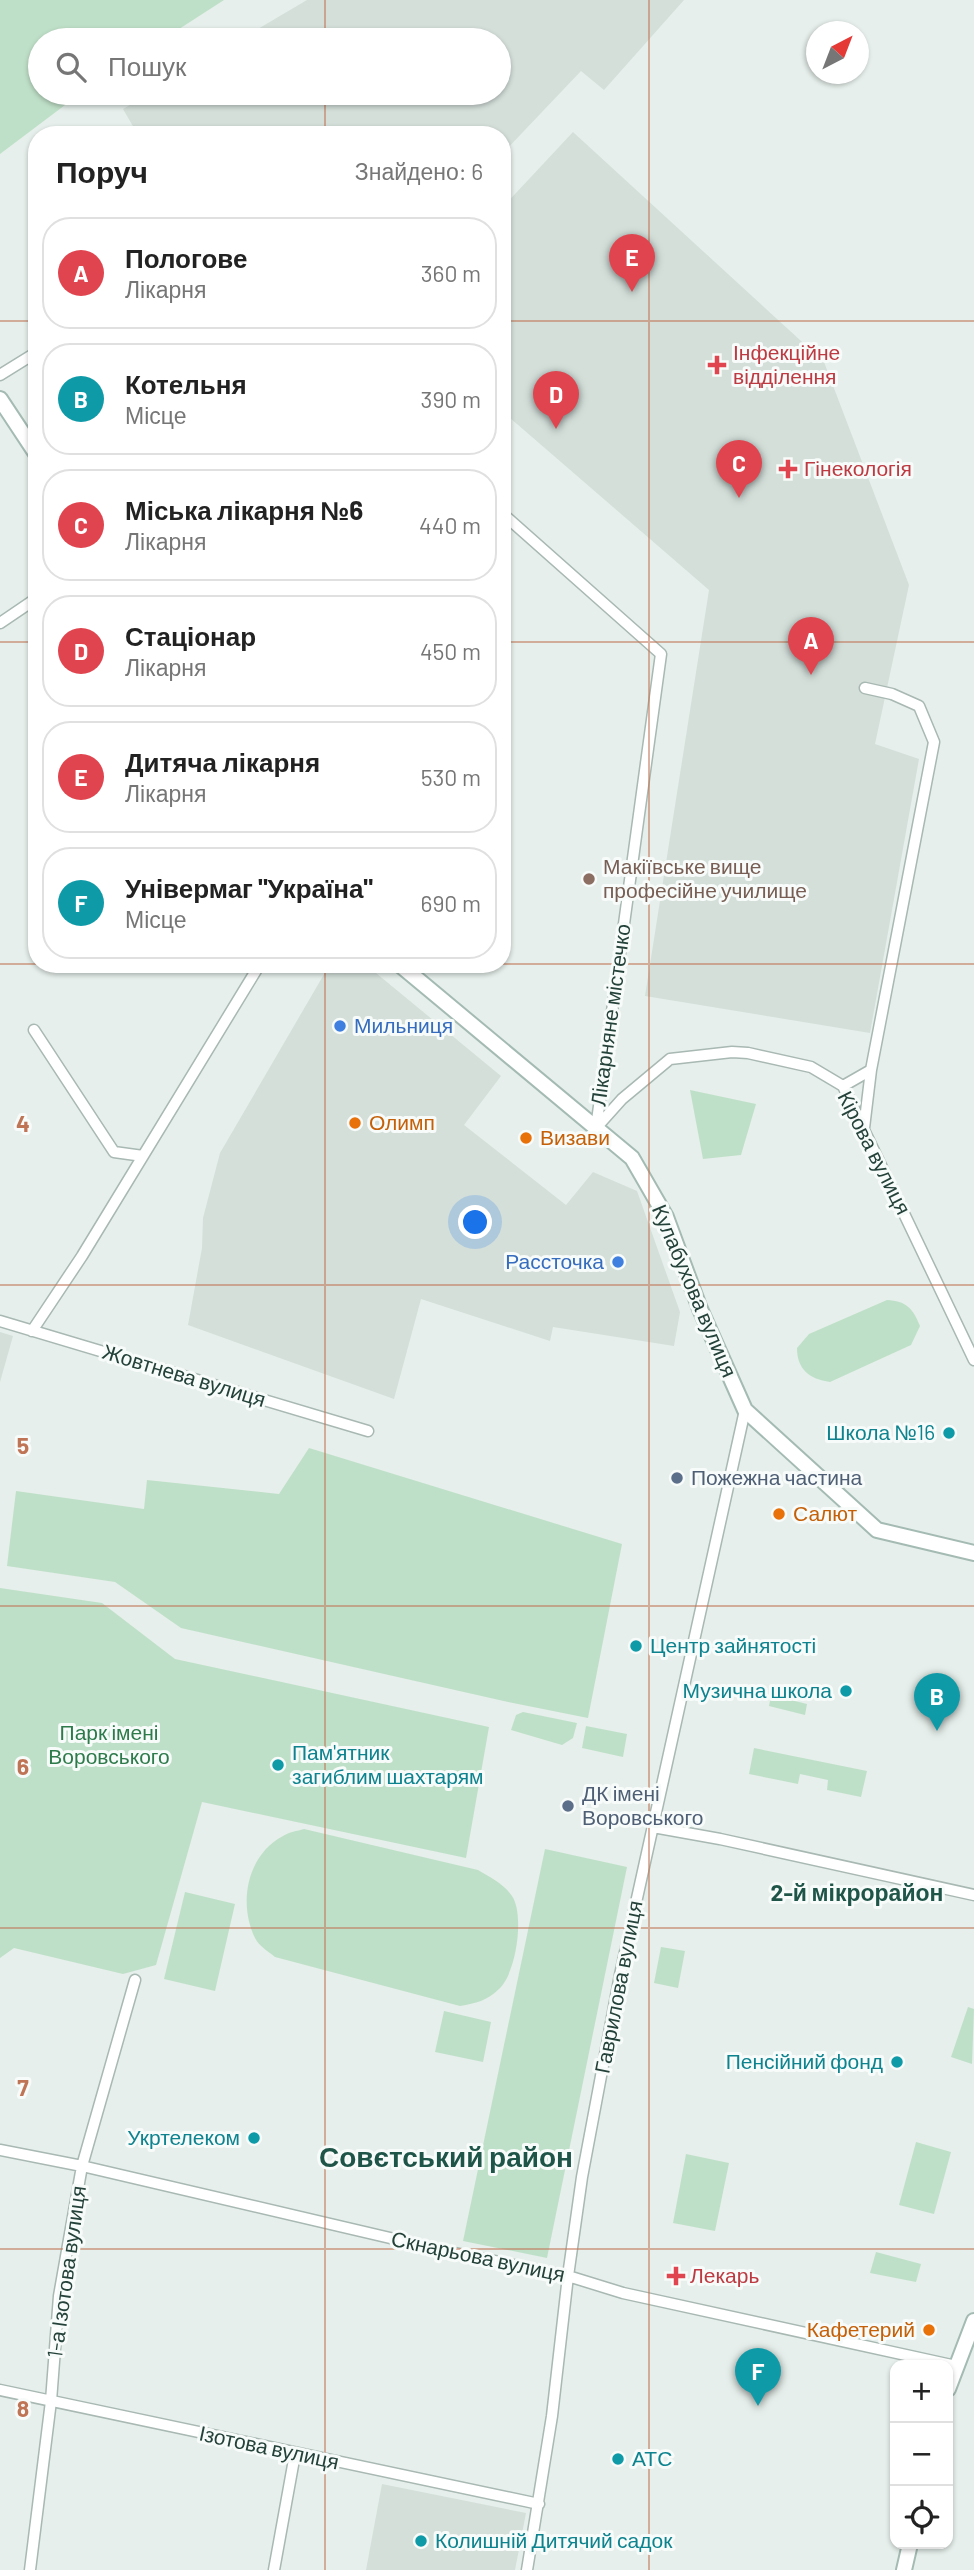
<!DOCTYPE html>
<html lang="uk">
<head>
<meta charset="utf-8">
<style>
  body { margin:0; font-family:Barlow,sans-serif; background:#f2f2f2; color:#222 }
  .controls { position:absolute; right:21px; bottom:21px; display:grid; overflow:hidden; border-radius:14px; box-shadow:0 2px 5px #0004 }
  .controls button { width:63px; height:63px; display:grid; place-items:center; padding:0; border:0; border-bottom:2px solid #e0e0e0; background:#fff; color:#222; font:35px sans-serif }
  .compass { position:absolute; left:806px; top:21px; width:63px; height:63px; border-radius:50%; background:#fff; box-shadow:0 2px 5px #0004; rotate:42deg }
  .you { position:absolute; left:476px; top:1223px; width:24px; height:24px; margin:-18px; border:5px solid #fff; border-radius:50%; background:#1a73e8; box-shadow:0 0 0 10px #1a73e833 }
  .badge { display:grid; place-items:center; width:46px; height:46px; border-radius:50%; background:#1a73e8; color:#fff; font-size:23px; font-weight:700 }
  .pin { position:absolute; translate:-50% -58px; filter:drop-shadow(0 2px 4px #0008) }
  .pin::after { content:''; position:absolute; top:37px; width:24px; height:21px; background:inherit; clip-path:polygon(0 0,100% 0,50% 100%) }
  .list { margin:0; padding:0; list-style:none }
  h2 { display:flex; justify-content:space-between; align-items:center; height:91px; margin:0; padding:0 28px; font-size:30px }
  h2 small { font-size:23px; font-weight:400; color:#767676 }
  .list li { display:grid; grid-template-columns:46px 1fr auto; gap:21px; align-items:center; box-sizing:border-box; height:112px; margin:0 14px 14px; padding:0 14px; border:2px solid #e0e0e0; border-radius:28px }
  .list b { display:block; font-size:26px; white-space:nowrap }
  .list p { margin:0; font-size:23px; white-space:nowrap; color:#767676 }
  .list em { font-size:23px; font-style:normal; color:#767676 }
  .icon { flex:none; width:38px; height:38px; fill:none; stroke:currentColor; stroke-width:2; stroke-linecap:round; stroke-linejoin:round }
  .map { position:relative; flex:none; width:974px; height:2570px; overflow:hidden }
  .search { position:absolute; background:#fff; box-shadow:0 2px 5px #0004; left:28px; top:28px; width:483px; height:77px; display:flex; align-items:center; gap:18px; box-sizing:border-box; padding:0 24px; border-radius:38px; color:#767676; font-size:26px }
  .panel { position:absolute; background:#fff; box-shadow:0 2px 5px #0004; left:28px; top:126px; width:483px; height:847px; border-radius:28px }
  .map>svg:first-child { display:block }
  .built { fill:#d4dfda }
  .green { fill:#bfe0c8 }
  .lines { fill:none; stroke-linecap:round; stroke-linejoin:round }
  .street-casing { stroke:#a8b8b2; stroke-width:13 }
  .secondary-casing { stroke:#a4bbb3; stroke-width:18 }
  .street { stroke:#fff; stroke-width:10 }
  .secondary { stroke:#fff; stroke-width:14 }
  .grid { fill:none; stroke:#c07456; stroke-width:2; stroke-opacity:0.55 }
  .health-dot { fill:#e0444e; stroke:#f7fbf9; stroke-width:2.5 }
  .education-dot { fill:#8d6e63; stroke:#f7fbf9; stroke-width:2.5 }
  .shop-dot { fill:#3f7fe0; stroke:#f7fbf9; stroke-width:2.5 }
  .food-dot { fill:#e8710a; stroke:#f7fbf9; stroke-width:2.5 }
  .culture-dot { fill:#0f9aa8; stroke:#f7fbf9; stroke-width:2.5 }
  .service-dot { fill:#5c6f8a; stroke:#f7fbf9; stroke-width:2.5 }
  .labels { text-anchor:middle; stroke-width:6; stroke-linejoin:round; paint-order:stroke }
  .health-label { font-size:21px; fill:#be3a42; stroke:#f7fbf9; text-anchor:start }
  .education-label { font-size:21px; fill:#785e54; stroke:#f7fbf9; text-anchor:start }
  .street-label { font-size:21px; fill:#24423a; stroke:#f7fbf9 }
  .shop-label { font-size:21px; fill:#366cbe; stroke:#f7fbf9; text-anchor:start }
  .food-label { font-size:21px; fill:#c56008; stroke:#f7fbf9; text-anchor:start }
  .culture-label { font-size:21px; fill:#0d838f; stroke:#f7fbf9; text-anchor:end }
  .service-label { font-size:21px; fill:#4e5e75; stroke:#f7fbf9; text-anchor:start }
  .park-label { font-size:21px; fill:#2d7a4b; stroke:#f7fbf9 }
  .neighbourhood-label { font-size:23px; font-weight:bold; fill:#1f5548; stroke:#f7fbf9 }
  .district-label { font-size:28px; font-weight:bold; fill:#1f5548; stroke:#f7fbf9 }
  .grid-label { font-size:23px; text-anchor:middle; font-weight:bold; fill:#c07456; stroke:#f7fbf9; stroke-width:6; stroke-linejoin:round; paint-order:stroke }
</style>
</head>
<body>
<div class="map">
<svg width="974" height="2570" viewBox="0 0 974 2570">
  <rect width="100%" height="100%" fill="#e6efeb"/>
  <!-- built -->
  <path class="built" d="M307,0H684L604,90L581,71L502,154V135H138L123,109L150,93H499V40H239Z
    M573,132L824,362L909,585L875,744L919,759L870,1033L645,996L709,590L502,411V208Z
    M330,964H365L501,1076L464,1125L566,1205L593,1172L637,1191L680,1312L674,1346L553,1327L550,1341L421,1299L394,1399L188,1325L202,1248L203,1218L220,1153Z
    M0,1332L13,1336L0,1382Z
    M382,2484L526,2513L515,2570H366Z"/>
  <!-- green -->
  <path class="green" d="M0,0H224L162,40H40V93H81L0,154Z
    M690,1090L756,1104L741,1155L703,1159Z
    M887,1300C906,1301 913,1308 920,1326L911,1345L830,1382C809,1379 797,1369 797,1348L809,1334Z
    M309,1448L622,1544L588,1718L508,1702L181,1628L115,1582L7,1566L16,1491L144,1509L147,1480L279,1494Z
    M0,1588L102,1603L175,1659L489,1727L466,1858L202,1802L156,1965L123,1974L14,1948L0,1958Z
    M771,1695L807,1704L805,1715L769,1706Z
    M523,1712L577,1723L573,1738L562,1745L511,1730L516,1715Z
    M586,1726L627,1734L623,1757L582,1748Z
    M754,1748L867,1771L861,1797L827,1790L828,1780L800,1774L798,1784L749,1774Z
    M304,1829L478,1870C490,1877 504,1884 512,1896C525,1915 516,1974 499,1989C487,2001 476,2003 460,2006L275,1957C269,1952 259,1946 255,1938C238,1903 247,1855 283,1836C289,1832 297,1831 304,1829Z
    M545,1849L627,1867L547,2258L463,2241Z
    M185,1892L235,1904L215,1991L164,1979Z
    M661,1947L685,1951L678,1988L654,1983Z
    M968,2007L974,2009L972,2064L951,2057Z
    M444,2011L491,2022L483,2062L435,2052Z
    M916,2142L951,2152L934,2214L899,2205Z
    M686,2154L729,2163L715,2231L673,2223Z
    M876,2252L921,2264L916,2282L870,2273Z"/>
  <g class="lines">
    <defs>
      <path id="street" d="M0,375L37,352
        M502,513L661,654L596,1128
        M0,623L37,598
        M34,1030L114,1152L143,1156
        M843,1086L871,1070L934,742L919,706L892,694L865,688
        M596,1128L622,1099L670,1059L732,1052L748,1053L811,1067L843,1086L974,1360
        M864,1128L871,1070
        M0,1321L368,1431
        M32,1331L82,1256L260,964
        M653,1827L720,1839L974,1895
        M0,2150L82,2166L450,2252L568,2276L623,2293L956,2366
        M0,2390L539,2504
        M30,2570L51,2401L59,2296L82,2166L135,1980
        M274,2570L295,2454
        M527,2570L552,2416L568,2276L582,2177L620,1975L745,1410"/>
      <path id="secondary" d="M0,399L37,455
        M399,964L632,1158L666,1217L700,1309L745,1410L877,1530L974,1553
        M948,2389L974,2321
        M904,2570L910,2544"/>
    </defs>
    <!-- street casing -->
    <use href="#street" class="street-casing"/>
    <!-- secondary casing -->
    <use href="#secondary" class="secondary-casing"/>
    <!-- street -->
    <use href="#street" class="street"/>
    <!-- secondary -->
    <use href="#secondary" class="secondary"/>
  </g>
  <!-- grid -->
  <path class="grid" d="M325,0V40M649,0V2570M325,93V135M0,321H37M502,321H974M0,642H37M502,642H974M0,964H37M325,964V2570M502,964H974M0,1285H974M0,1606H974M0,1928H974M0,2249H974"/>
  <!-- markers -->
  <g class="health-dot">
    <path d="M713.5 354.5h7v7h7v7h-7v7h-7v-7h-7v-7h7z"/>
    <path d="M784.5 458.5h7v7h7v7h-7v7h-7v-7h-7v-7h7z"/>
    <path d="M672.5 2265.5h7v7h7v7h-7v7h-7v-7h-7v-7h7z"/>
  </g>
  <circle class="education-dot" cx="589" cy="879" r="7"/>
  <g class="shop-dot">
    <circle cx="340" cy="1026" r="7"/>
    <circle cx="618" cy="1262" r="7"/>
  </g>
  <g class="food-dot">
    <circle cx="355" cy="1123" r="7"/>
    <circle cx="526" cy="1138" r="7"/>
    <circle cx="779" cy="1514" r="7"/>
    <circle cx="929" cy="2330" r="7"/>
  </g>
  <g class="culture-dot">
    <circle cx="949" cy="1433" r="7"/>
    <circle cx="636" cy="1646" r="7"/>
    <circle cx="846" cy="1691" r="7"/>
    <circle cx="278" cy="1765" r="7"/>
    <circle cx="897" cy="2062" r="7"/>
    <circle cx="254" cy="2138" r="7"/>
    <circle cx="618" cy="2459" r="7"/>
    <circle cx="421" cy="2541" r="7"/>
  </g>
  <g class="service-dot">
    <circle cx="677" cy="1478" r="7"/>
    <circle cx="568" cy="1806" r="7"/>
  </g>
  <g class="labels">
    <!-- health labels -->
    <g class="health-label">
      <text x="733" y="360">Інфекційне<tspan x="733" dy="24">відділення</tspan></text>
      <text x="804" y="476">Гінекологія</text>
      <text x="690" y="2283">Лекарь</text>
    </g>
    <!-- education labels -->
    <g class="education-label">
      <text x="603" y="874">Макіївське вище<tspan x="603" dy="24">професійне училище</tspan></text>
    </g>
    <!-- street labels -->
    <g class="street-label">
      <text transform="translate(611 1015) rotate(-82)" y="7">Лікарняне містечко</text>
      <text transform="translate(874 1153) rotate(63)" y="7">Кірова вулиця</text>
      <text transform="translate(694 1291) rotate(67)" y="7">Кулабухова вулиця</text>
      <text transform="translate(184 1376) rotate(17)" y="7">Жовтнева вулиця</text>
      <text transform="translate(619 1987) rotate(-79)" y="7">Гаврилова вулиця</text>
      <text transform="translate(478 2257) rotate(12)" y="7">Скнарьова вулиця</text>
      <text transform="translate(67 2272) rotate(-82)" y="7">1-а Ізотова вулиця</text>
      <text transform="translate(269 2448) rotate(12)" y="7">Ізотова вулиця</text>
    </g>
    <!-- shop labels -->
    <g class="shop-label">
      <text x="354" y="1033">Мильниця</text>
      <text x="604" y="1269" text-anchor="end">Рассточка</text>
    </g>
    <!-- food labels -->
    <g class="food-label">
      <text x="369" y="1130">Олимп</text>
      <text x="540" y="1145">Визави</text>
      <text x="793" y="1521">Салют</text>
      <text x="915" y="2337" text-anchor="end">Кафетерий</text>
    </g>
    <!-- culture labels -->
    <g class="culture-label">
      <text x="935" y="1440">Школа №16</text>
      <text x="650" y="1653" text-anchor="start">Центр зайнятості</text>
      <text x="832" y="1698">Музична школа</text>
      <text x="292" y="1760" text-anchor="start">Пам'ятник<tspan x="292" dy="24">загиблим шахтарям</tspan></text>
      <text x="883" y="2069">Пенсійний фонд</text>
      <text x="240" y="2145">Укртелеком</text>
      <text x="632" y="2466" text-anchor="start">АТС</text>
      <text x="435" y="2548" text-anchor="start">Колишній Дитячий садок</text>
    </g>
    <!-- service labels -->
    <g class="service-label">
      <text x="691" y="1485">Пожежна частина</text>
      <text x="582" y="1801">ДК імені<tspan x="582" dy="24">Воровського</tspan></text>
    </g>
    <!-- park labels -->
    <g class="park-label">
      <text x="109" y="1740">Парк імені<tspan x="109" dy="24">Воровського</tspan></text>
    </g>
    <!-- neighbourhood labels -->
    <g class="neighbourhood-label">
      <text x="857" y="1901">2-й мікрорайон</text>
    </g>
    <!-- district labels -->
    <g class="district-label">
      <text x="446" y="2167">Совєтський район</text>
    </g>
  </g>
  <g class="grid-label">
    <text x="23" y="1132">4</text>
    <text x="23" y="1454">5</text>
    <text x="23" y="1775">6</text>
    <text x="23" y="2096">7</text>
    <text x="23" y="2417">8</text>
  </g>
</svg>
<div class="controls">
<button>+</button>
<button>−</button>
<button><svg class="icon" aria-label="locate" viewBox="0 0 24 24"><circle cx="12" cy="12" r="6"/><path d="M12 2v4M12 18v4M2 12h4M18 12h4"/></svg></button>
</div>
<svg class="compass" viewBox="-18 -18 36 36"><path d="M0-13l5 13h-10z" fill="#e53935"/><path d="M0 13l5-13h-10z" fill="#767676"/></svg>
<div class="you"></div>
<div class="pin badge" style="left:811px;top:675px;background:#e0444e">A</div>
<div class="pin badge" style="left:937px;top:1731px;background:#0f9aa8">B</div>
<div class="pin badge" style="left:739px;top:498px;background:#e0444e">C</div>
<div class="pin badge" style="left:556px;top:429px;background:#e0444e">D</div>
<div class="pin badge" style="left:632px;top:292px;background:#e0444e">E</div>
<div class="pin badge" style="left:758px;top:2406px;background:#0f9aa8">F</div>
<div class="search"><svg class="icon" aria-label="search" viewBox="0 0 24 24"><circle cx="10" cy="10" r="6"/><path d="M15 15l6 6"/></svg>Пошук</div>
<section class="panel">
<h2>Поруч<small>Знайдено: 6</small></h2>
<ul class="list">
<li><span class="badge" style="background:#e0444e">A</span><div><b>Пологове</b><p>Лікарня</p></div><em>360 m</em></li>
<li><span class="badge" style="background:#0f9aa8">B</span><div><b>Котельня</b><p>Місце</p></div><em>390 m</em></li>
<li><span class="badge" style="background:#e0444e">C</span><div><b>Міська лікарня №6</b><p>Лікарня</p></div><em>440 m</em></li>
<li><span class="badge" style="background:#e0444e">D</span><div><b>Стаціонар</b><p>Лікарня</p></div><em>450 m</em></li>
<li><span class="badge" style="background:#e0444e">E</span><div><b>Дитяча лікарня</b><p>Лікарня</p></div><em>530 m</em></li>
<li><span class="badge" style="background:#0f9aa8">F</span><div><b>Універмаг &quot;Україна&quot;</b><p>Місце</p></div><em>690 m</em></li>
</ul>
</section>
</div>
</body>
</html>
